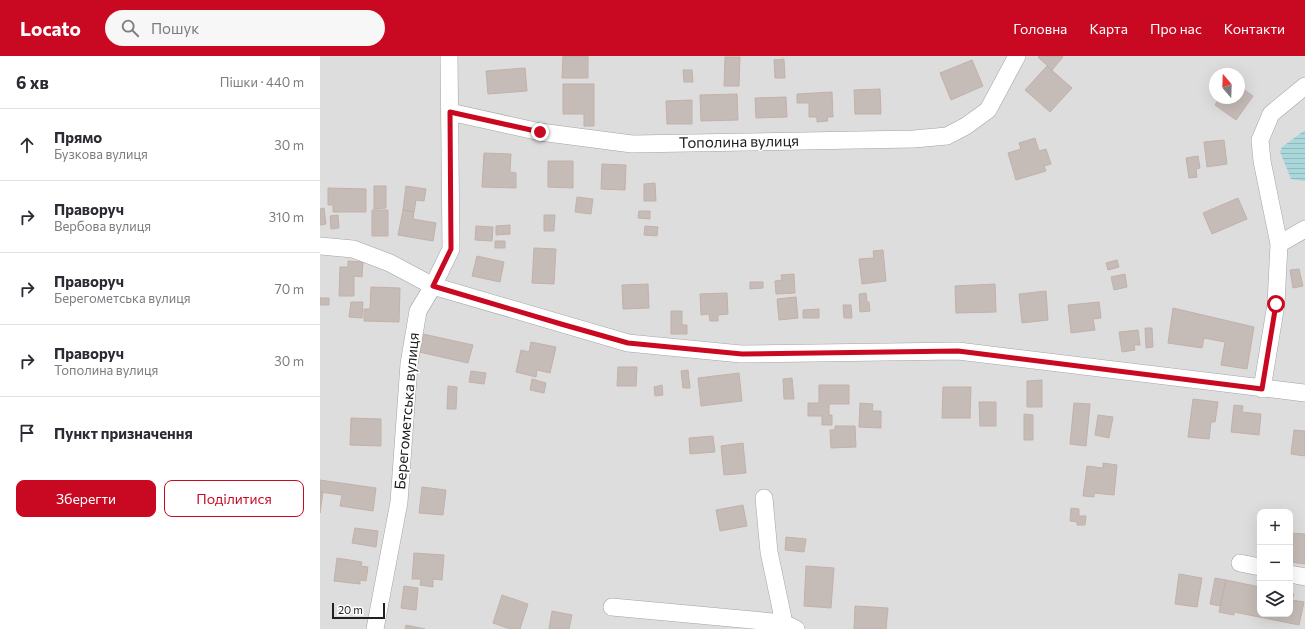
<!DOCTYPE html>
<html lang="uk">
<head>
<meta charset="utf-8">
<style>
  body { margin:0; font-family:Commissioner,sans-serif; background:#f7f7f7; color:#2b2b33 }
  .controls { position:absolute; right:12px; bottom:12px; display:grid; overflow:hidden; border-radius:8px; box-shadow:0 4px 16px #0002 }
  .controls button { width:36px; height:36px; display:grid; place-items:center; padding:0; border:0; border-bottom:1px solid #e1e1e2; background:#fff; color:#2b2b33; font:20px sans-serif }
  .compass { position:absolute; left:889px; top:12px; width:36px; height:36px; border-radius:50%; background:#fff; box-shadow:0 4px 16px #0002; rotate:341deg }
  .scale { position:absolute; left:12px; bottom:10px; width:53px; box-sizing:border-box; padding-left:4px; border:2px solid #202020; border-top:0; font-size:11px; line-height:14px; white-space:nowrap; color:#202020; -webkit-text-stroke:3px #fff; paint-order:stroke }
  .stop { position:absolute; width:12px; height:12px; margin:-9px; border:3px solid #c90821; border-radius:50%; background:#fff }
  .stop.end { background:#c90821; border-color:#fff; box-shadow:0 1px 4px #0008 }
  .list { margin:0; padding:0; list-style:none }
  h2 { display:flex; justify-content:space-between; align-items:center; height:52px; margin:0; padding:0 16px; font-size:17px }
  h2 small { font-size:13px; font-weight:400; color:#7c7c81 }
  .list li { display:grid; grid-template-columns:26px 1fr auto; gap:12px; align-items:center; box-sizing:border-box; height:72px; padding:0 16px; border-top:1px solid #e1e1e2 }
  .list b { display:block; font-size:15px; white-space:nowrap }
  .list p { margin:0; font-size:13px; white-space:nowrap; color:#7c7c81 }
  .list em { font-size:13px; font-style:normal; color:#7c7c81 }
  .actions { display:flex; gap:8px; padding:12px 16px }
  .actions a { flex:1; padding:9px 0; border:1px solid #c90821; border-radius:8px; text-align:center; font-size:14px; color:#c90821 }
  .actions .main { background:#c90821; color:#fff }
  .icon { flex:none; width:22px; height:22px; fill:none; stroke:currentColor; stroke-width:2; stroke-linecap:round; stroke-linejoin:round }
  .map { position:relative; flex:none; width:985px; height:573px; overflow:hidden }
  header { display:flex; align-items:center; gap:24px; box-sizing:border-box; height:56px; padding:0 20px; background:#c90821; color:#fff }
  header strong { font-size:19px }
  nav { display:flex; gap:22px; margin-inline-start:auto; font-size:14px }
  .search { width:280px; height:36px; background:#f7f7f7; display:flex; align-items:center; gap:10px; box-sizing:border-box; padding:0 14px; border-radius:22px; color:#7c7c81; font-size:15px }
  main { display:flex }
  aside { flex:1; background:#fff }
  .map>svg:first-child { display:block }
  .residential { fill:#dedddd; fill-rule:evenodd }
  .water { fill:url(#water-rules) }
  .building { fill:#c5bbb7; stroke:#c2b1aa }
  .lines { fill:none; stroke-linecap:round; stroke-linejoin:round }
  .street-casing { stroke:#a4a4a4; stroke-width:18 }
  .street { stroke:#fff; stroke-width:17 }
  .route { stroke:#c90821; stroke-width:5 }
  .labels { text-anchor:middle; stroke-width:3; stroke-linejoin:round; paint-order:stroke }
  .street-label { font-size:15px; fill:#202020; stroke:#fff }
</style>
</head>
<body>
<header>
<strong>Locato</strong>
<div class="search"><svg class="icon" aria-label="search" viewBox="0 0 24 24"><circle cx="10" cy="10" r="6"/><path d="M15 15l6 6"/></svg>Пошук</div>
<nav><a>Головна</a><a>Карта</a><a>Про нас</a><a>Контакти</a></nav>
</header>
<main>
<aside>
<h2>6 хв<small>Пішки · 440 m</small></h2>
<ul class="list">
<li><svg class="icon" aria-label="ahead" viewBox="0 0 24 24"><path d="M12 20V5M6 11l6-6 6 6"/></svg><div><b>Прямо</b><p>Бузкова вулиця</p></div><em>30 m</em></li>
<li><svg class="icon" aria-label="right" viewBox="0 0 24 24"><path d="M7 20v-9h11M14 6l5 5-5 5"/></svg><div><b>Праворуч</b><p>Вербова вулиця</p></div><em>310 m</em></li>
<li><svg class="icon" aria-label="right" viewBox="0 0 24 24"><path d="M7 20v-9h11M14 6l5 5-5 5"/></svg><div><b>Праворуч</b><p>Берегометська вулиця</p></div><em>70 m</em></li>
<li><svg class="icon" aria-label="right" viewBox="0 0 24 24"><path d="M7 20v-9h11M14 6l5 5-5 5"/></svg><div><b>Праворуч</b><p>Тополина вулиця</p></div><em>30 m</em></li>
<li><svg class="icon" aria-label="arrive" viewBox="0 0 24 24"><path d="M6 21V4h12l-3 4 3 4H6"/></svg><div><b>Пункт призначення</b></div></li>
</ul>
<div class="actions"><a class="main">Зберегти</a><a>Поділитися</a></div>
</aside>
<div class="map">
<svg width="985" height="573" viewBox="0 0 985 573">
  <defs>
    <pattern id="water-rules" width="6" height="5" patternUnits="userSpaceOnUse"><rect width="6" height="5" fill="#aad7dc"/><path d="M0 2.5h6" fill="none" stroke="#92b8bc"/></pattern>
  </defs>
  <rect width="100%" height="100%" fill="#f0ece7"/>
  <!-- residential -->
  <path class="residential" d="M0,0H985V573H0ZM895,18H919V42H895ZM940,456H970V558H940Z"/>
  <!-- water -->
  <path class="water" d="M985,74V125H984L971,123L960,96L962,91Z"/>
  <!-- building -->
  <path class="building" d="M243,0H268V22H242Z
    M719,0H742L743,1L732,14L718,1Z
    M405,1H420L419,30H404Z
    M464,3L465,22H455L454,4Z
    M652,4L663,30L631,44L620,17Z
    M727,10L752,32L730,56L705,34Z
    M205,12L207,35L168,38L166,15Z
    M363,14H372L373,26H364Z
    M243,28H274V70H264V58H243Z
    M919,30L933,40L916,64L895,49L899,42H919Z
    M560,33L561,58H535L534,34Z
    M512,36L513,61H507L508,65L497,66V61H489V47H477V38Z
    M417,38L418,64L381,65L380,39Z
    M466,41L467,61L436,62L435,42Z
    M372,44V68H347L346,45Z
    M715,82L719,95L726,93L731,108L724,110L726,115L696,124L688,97L701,93L699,87Z
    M904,84L907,108L887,111L884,86Z
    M164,97L191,98L190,116L196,117V132L162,131Z
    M878,100L880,112L876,113L877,121L869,122L866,102Z
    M228,105H253V132L228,131Z
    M282,108L306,109L305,134L281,133Z
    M335,127L336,145H324V128Z
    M54,130H66V152L54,153Z
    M86,130L106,133L104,145L96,144L94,156L83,154Z
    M8,132L46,133V156H13V149H8Z
    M257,141L273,143L271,158L255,156Z
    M918,142L927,163L892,178L883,157Z
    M4,152L6,168L0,169V153Z
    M52,154H68V180H52Z
    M83,154L94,156L93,163L116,167L113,185L78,179Z
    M319,155H330V163L318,162Z
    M18,159L19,172L11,173L10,160Z
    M224,159H235L234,175H224Z
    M190,169V178L176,179V170Z
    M156,170L173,171L172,185L155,184Z
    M325,170L338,171L337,180L324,179Z
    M175,185H185V192H175Z
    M214,192L236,193L234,228L212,227Z
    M563,194L566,225L542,228L539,203L554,202L553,195Z
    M157,200L184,206L180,226L152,220Z
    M797,204L799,211L788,214L786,207Z
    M28,205L43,206L42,221L34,220V240H19L20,211H28Z
    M979,213L983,230L973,232L970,214Z
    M474,218L475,237L456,238L455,225L462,224L461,219Z
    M805,218L807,231L794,234L791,221Z
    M430,226H443V232L430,233Z
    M328,228L329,252L303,253L302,229Z
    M675,228L676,256L636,257L635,230Z
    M51,231L80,232L79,266L44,265V253H50Z
    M726,235L728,264L702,267L699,238Z
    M407,237L408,258L398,259V265H390L389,258L381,259L380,238Z
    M546,237L547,246H549L550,255L540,256L539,238Z
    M476,241L478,262L459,264L457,243Z
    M0,242H9V249H0Z
    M31,246H43L42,262L29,261Z
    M779,246L781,262L773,263L775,274L751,277L748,249Z
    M523,249H531L532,262H524Z
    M853,252L934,271L927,313L901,309L905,286L884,282L882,292L848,287Z
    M499,253V262H483V254Z
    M351,255H362V269H367V278H351Z
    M825,272H832L833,291L826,292Z
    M818,274L820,289H814L815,294L802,296L799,276Z
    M103,278L153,289L148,307L99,296Z
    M211,286L236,291L230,317L217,314L216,321L196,316L201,294L209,296Z
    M298,311H317L316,330H297Z
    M368,314L370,332H363L361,315Z
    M151,315L166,317L164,328L149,326Z
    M419,317L422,345L381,350L378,322Z
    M472,322L474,343H464L463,323Z
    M212,323L226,327L224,337L210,334Z
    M722,324V351H707V325Z
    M342,329L343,339L335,340L334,331Z
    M499,329H529V348H509V359H512V369H502V360H488V347H499Z
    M128,330L137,331L136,353H127Z
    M623,331H651L650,362H622Z
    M873,343L898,346L895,366H891L889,383L868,381Z
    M659,346H676V370H660Z
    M540,347L553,348L552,355H561V372L539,371Z
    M754,347L770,348L766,390L750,388Z
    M914,349L923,350L922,356L941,358L939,379L911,376Z
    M704,358L713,359V384H704Z
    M778,359L793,361L789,382L775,379Z
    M31,362L61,363V390L30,389Z
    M515,370H535L536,391L511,392L510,374H515Z
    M974,374L985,375V400L971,398Z
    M393,380L395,396L370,398L369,382Z
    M423,387L426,417L404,419L401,390Z
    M783,407L797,409L794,439L774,437V441L763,440L767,410L783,412Z
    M0,424L56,432L53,455L20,450L22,439L0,436Z
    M102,431L126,434L123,459L99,457Z
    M0,436H3L0,457Z
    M423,449L427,470L400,475L396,454Z
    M751,452L759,453V460H766L765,469H757V466L750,465Z
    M35,472L58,475L56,491L32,487Z
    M970,477L985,478V508L970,506Z
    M466,481L486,483L484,496L465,494Z
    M94,497L124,499L122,524L113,523V531L100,529L101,523H92Z
    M17,502L42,506L41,510L48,511L46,525L40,524V528L14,525Z
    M486,510L514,512L511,552L484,550Z
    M859,518L882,522L877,551L855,548Z
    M895,522L906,524L900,550L890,548Z
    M906,524L940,531V558H970V537L974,538L972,544L984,546L979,569L914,556V559L899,556Z
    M84,530L98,532L96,554L81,552Z
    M182,539L208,548L200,573H190L173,567Z
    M535,550L568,552L566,573H534Z
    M232,555L252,559L249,573H229Z
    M86,569L105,573H85Z"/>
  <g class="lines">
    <defs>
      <path id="street" d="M130,56L220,76L312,88L594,83L627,80L646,70L668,54L697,0
        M959,188L985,173
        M0,190L33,193L70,207L113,230L308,287L421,298L638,295L985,337
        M942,333L956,248L959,188L942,105L940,84L951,58L985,30
        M444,442L449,496L464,567
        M920,507L940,511
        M970,518L985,521
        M292,551L464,567L476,573
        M55,573L79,446L89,308L98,255L113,230L131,193L129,0"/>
    </defs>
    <!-- street casing -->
    <use href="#street" class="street-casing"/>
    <!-- street -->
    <use href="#street" class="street"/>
  </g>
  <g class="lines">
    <!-- route -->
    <path class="route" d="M220,76L130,56L131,193L113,230L241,268L308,287L422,298L638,295L942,333L956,248"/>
  </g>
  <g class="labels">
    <!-- street labels -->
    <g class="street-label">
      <text transform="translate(419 86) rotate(-1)" y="5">Тополина вулиця</text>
      <text transform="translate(87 355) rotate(-85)" y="5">Берегометська вулиця</text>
    </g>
  </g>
</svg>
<div class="controls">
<button>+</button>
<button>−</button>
<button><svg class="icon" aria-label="layers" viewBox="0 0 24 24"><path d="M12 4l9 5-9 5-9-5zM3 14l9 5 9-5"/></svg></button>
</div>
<svg class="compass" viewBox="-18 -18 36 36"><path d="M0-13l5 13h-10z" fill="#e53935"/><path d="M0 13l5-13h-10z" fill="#7c7c81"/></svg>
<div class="scale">20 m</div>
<div class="stop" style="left:956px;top:248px"></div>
<div class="stop end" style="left:220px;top:76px"></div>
</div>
</main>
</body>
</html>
